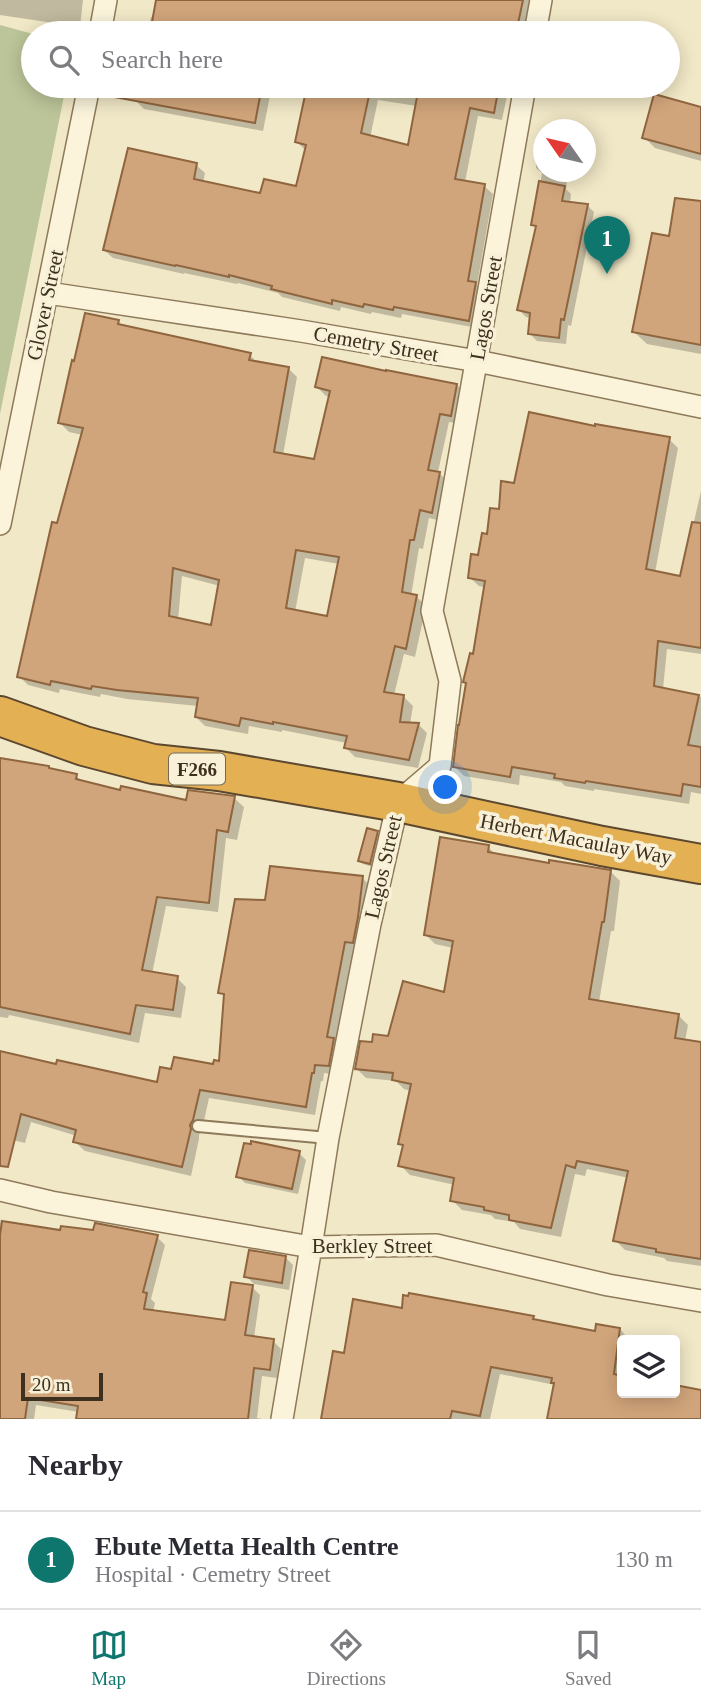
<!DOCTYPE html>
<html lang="en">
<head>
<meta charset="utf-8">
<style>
  body { margin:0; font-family:"Times New Roman",serif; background:#f7f7f7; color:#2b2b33 }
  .controls { position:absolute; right:21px; bottom:21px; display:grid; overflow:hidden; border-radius:7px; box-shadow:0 4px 18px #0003 }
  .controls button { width:63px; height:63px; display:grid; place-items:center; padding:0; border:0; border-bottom:2px solid #e1e1e2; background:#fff; color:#2b2b33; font:35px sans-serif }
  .compass { position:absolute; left:533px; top:119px; width:63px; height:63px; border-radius:50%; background:#fff; box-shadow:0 4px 18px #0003; rotate:304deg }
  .scale { position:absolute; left:21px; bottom:18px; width:82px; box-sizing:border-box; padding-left:7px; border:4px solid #3e301f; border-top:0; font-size:19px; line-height:24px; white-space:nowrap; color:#3e301f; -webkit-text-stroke:5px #f8f1d7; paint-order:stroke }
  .you { position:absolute; left:446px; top:788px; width:24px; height:24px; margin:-18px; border:5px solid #fff; border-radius:50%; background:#1a73e8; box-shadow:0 0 0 10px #1a73e833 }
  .badge { display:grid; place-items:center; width:46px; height:46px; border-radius:50%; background:#0f766e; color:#fff; font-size:23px; font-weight:700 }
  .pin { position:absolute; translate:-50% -58px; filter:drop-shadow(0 2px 4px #0008) }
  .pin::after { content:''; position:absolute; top:37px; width:24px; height:21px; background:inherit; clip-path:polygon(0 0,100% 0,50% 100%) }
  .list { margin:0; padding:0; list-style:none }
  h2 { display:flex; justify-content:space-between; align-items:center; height:91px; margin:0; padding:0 28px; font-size:30px }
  h2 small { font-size:23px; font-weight:400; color:#7c7c81 }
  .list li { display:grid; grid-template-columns:46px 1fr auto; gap:21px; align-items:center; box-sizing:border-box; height:98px; padding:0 28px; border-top:2px solid #e1e1e2 }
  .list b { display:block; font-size:26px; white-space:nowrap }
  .list p { margin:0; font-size:23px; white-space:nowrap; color:#7c7c81 }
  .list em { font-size:23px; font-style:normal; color:#7c7c81 }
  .icon { flex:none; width:38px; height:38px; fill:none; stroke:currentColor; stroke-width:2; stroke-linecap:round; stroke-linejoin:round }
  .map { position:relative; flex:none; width:701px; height:1419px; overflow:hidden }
  .search { position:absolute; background:#fff; box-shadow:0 4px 18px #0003; left:21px; right:21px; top:21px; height:77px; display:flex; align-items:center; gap:18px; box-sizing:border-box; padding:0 24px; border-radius:38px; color:#7c7c81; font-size:26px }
  .sheet { height:189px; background:#fff }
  nav { display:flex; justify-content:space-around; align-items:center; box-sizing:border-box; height:98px; border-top:2px solid #e1e1e2; background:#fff; font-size:19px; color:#7c7c81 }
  nav a { display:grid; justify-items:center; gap:4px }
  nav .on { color:#0f766e }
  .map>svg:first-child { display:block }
  .cemetery { fill:#bcc599 }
  .shadow { fill:#0003; fill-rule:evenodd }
  .building { fill:#d1a57b; stroke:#8f653f; stroke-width:2; fill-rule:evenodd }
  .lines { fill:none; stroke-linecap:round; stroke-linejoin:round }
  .lane-casing { stroke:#8e7a5b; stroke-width:14 }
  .street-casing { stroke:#8e7a5b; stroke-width:24 }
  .highway-casing { stroke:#5c472f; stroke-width:42 }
  .lane { stroke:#fbf4db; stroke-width:10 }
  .street { stroke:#fbf4db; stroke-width:21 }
  .highway { stroke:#e3b054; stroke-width:38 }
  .labels { text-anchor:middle; stroke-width:7; stroke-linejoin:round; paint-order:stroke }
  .shield { fill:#f8f1d7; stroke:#766a56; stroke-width:2 }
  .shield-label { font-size:19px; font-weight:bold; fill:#3e301f }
  .street-label { font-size:21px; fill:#3e301f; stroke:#f8f1d7 }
</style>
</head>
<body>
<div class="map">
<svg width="701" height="1419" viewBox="0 0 701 1419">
  <rect width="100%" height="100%" fill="#f1e8c7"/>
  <!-- cemetery -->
  <path class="cemetery" d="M0,25L33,34V86H66L0,414Z"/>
  <!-- shadow -->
  <path class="shadow" d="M0,0H83L80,27L0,15Z
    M158,0H533L529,33H148L151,17H155Z
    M138,86H272L263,131L144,109L135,100Z
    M280,86H509L502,120L478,116L465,182L484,186L493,194L477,285L484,293L477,328L402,314L401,318L372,312L371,314L341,307L340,311L282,297L278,293L238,283L237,284L184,273V274L113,258L104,250L196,165L205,173L203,183L261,195L297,188L306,151L297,142L308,90ZM378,100L417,106L409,147L370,138Z
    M701,108V161L655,148L644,137Z
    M550,127L563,128L564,130H550Z
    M539,134H544V172H568L566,189L571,194L570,204L587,205L594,212L571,326L568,325L566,344L537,341L530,334L531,318L526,317L519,310L537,228L533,225L542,173L536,168Z
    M701,203V354L647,344L634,332L671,239Z
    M118,322L123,327L250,355L258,363L288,368L297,377L283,455L316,461L331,397L326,396L317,387L457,385L466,394L460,424L449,422L438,472L448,482L441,521L429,518L423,549L419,548L411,596L417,597L426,606L415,657L404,654L394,695L404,697L413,706L410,724H418L427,733L418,768L355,757L346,748L347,743L282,730V732L249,726L248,734L205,726L196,717L198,706L127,699L101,694L100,697L60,689L59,693L28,685L19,676L83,435L69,432L60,423ZM305,558L339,564L328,618L295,612ZM182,576L220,586L212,627L178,620Z
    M596,428L669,439L678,448L655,573L681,578L701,491V654L667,649L663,689L701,697V794L691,792L689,804L594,789V791L565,786L561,782L520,775L519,785L464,776L455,767L486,588L479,586L469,577L500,510L516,485Z
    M76,776L83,782L122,792L187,802L234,798L244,807L237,840L226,838L218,912L166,906L152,974L177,978L186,987L181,1018L145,1013L139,1043L9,1015L8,1018L0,1017V786Z
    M377,832L381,836L373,867L363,864L360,861Z
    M488,847L496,855L550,865L611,872L620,881L614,931H611L599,1002L678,1015L688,1025L685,1041L701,1044V1266L667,1261L664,1258L625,1250L615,1240L629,1178L587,1169L585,1176L575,1174L561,1237L520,1229L514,1222L495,1219L491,1215L462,1210L452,1200L455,1185L410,1175L400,1165L404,1148L400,1144L411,1091L404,1089L396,1081L366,1078L357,1069L374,1044L389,1038L445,994L453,948L435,944L426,935Z
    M362,878L372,887L362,951L354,950L337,1043L338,1075L324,1073L323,1081H321L315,1115L209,1098L202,1130L199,1135V1139L191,1176L85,1151L75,1142L77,1136L31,1122L25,1143L0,1137V1053L158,1085L173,1071L215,1066L221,1063L225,997L220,992L266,902Z
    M299,1153L306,1160L298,1194L245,1183L238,1176Z
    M0,1219L1,1223L62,1232L157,1237L165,1245L151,1299L155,1303L153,1312L226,1322L252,1287L260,1295L254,1338L273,1341L281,1349L277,1378L262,1376L257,1418L263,1419H77L79,1412L36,1405L34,1419H0Z
    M286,1258L293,1265L289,1290L254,1284L246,1276Z
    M403,1310L533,1318L537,1322L596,1333L620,1329L628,1338V1340H622V1393H675V1387L701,1392V1419H549L555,1385L500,1374L490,1419H321V1416H324L345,1355Z"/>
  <!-- building -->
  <path class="building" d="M156,0H523L516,33H454L395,23L393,33H320L282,27L281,33H150Z
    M115,86H262L255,123L114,97Z
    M307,86H371L361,133L408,145L419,86H499L494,113L470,108L455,179L485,184L468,281L476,282L469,321L394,307L393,310L364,304L363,307L332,300V304L271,289L272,286L229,275V277L176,265L175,266L103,250L128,148L197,163L194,179L260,193L264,179L296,186L306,145L295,142Z
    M654,94L701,107V154L642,138Z
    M539,181L565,186L562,201L588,204L564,320L561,319L559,338L528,334L530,313L517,310L536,226L531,225Z
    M675,198L701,201V345L632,332L652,233L669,236Z
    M85,313L119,320L118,324L251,353L249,360L289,367L274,452L314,459L330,391L315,387L322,357L386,371V370L457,384L451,416L440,414L428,470L440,472L432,513L420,510L414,540H410L402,592L417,595L406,649L395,646L384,692L404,695L400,722L419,723L409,760L344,748L347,736L273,722V724L241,718L239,726L195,717L198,698L117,690L92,686L91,689L51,681L50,685L17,677L52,522L57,523L83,428L58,423L72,360L74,361ZM296,550L339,557L327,616L286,608ZM173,568L219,580L211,625L169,616Z
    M529,412L595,426V424L670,437L646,569L680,576L692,522L701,523V648L658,641L654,686L699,695L688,745L701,747V787L683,784L681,796L586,781L585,783L554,778L555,774L512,767L510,777L453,767L458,725H459L466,683L463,682L470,653L473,654L485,581L468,578L471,554L478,555L482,533L487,534L490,508L499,509L501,481L514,483Z
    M0,758L49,766V768L77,774L76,779L120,790L121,786L186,800L188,790L235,796L228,832L217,830L209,903L157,897L142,970L178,976L173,1010L136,1005L130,1034L0,1007Z
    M367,828L378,831L370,864L358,861Z
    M440,837L489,845L488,852L549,863V860L611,870L604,922H602L589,999L679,1014L675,1038L701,1042V1259L656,1252V1249L613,1241L628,1171L577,1161L575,1168L566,1165L551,1228L509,1220V1215L484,1210V1207L450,1201L454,1178L398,1166L403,1145L398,1144L411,1084L392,1080L393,1073L355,1069L360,1041L372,1042L373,1034L388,1036L403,981L444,992L453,941L424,935Z
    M270,866L363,876L358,917L353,943L345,942L327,1037L334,1038L329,1066L315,1065L314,1073H312L306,1107L200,1090L193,1120L190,1125L191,1129L182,1167L73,1142L76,1130L21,1114L8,1167L0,1166V1051L56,1064L57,1060L157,1082L160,1067L171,1069L174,1057L213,1064L214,1060L219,1061L224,994L218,993L235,899L265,900Z
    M251,1141L300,1151L292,1189L236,1177L244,1143L251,1144Z
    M2,1221L60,1230L61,1226L93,1230L95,1223L158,1235L143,1292L147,1293L144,1309L225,1320L231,1282L253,1285L245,1335L274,1339L270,1370L254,1368L248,1419H76L78,1406L28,1398L25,1419H0V1235Z
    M249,1250L286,1256L282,1283L244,1277Z
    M409,1293L534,1316L533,1319L595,1331L596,1324L620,1328L614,1374L622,1376V1393H675V1385L701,1390V1419H547L554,1383H551L552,1378L491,1367L480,1416L452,1411L450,1419H321L333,1351L344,1353L353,1299L402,1308L403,1295L408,1296Z"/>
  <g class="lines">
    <defs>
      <path id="lane" d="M198,1126L328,1138"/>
      <path id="street" d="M100,33L106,0
        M535,33L541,0
        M48,293L301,331L477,361L701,407
        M0,524L89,86
        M0,1190L51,1202L311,1247L436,1245L608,1285L701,1301
        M282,1419L311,1247L328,1138L370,924L398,802L440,766L450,681L432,611L525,86"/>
      <path id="highway" d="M0,716L84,746L153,764L219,771L398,802L602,846L701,864"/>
    </defs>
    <!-- lane casing -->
    <use href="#lane" class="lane-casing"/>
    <!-- street casing -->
    <use href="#street" class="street-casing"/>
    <!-- highway casing -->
    <use href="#highway" class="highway-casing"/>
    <!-- lane -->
    <use href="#lane" class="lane"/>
    <!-- street -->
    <use href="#street" class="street"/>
    <!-- highway -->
    <use href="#highway" class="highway"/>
  </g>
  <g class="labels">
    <!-- shield labels -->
    <rect class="shield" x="169" y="753.5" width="56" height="31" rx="5"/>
    <g class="shield-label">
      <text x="197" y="776">F266</text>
    </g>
    <!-- street labels -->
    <g class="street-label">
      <text transform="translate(45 305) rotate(-78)" y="7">Glover Street</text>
      <text transform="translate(486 308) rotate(-80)" y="7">Lagos Street</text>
      <text transform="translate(376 344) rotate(10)" y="7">Cemetry Street</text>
      <text transform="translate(576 839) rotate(11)" y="7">Herbert Macaulay Way</text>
      <text transform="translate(383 867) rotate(-77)" y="7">Lagos Street</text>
      <text x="372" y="1253">Berkley Street</text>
    </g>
  </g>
</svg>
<div class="controls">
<button><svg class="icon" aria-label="layers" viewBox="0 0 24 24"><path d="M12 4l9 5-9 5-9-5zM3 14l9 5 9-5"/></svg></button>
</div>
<svg class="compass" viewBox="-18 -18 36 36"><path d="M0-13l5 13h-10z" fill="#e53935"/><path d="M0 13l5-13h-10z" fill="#7c7c81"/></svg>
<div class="scale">20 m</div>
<div class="you"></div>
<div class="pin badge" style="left:607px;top:274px">1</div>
<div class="search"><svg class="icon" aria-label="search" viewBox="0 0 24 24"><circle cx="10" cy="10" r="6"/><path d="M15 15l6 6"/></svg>Search here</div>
</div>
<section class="sheet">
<h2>Nearby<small></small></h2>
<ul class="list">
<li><span class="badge">1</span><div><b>Ebute Metta Health Centre</b><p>Hospital · Cemetry Street</p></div><em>130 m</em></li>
</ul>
</section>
<nav>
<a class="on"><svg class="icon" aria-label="map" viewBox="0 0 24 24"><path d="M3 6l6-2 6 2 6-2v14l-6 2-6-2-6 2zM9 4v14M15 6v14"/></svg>Map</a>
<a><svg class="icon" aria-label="directions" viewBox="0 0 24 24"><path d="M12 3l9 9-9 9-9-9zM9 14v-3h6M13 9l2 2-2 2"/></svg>Directions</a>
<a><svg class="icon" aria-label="saved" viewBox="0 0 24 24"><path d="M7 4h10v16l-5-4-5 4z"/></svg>Saved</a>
</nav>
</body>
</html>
